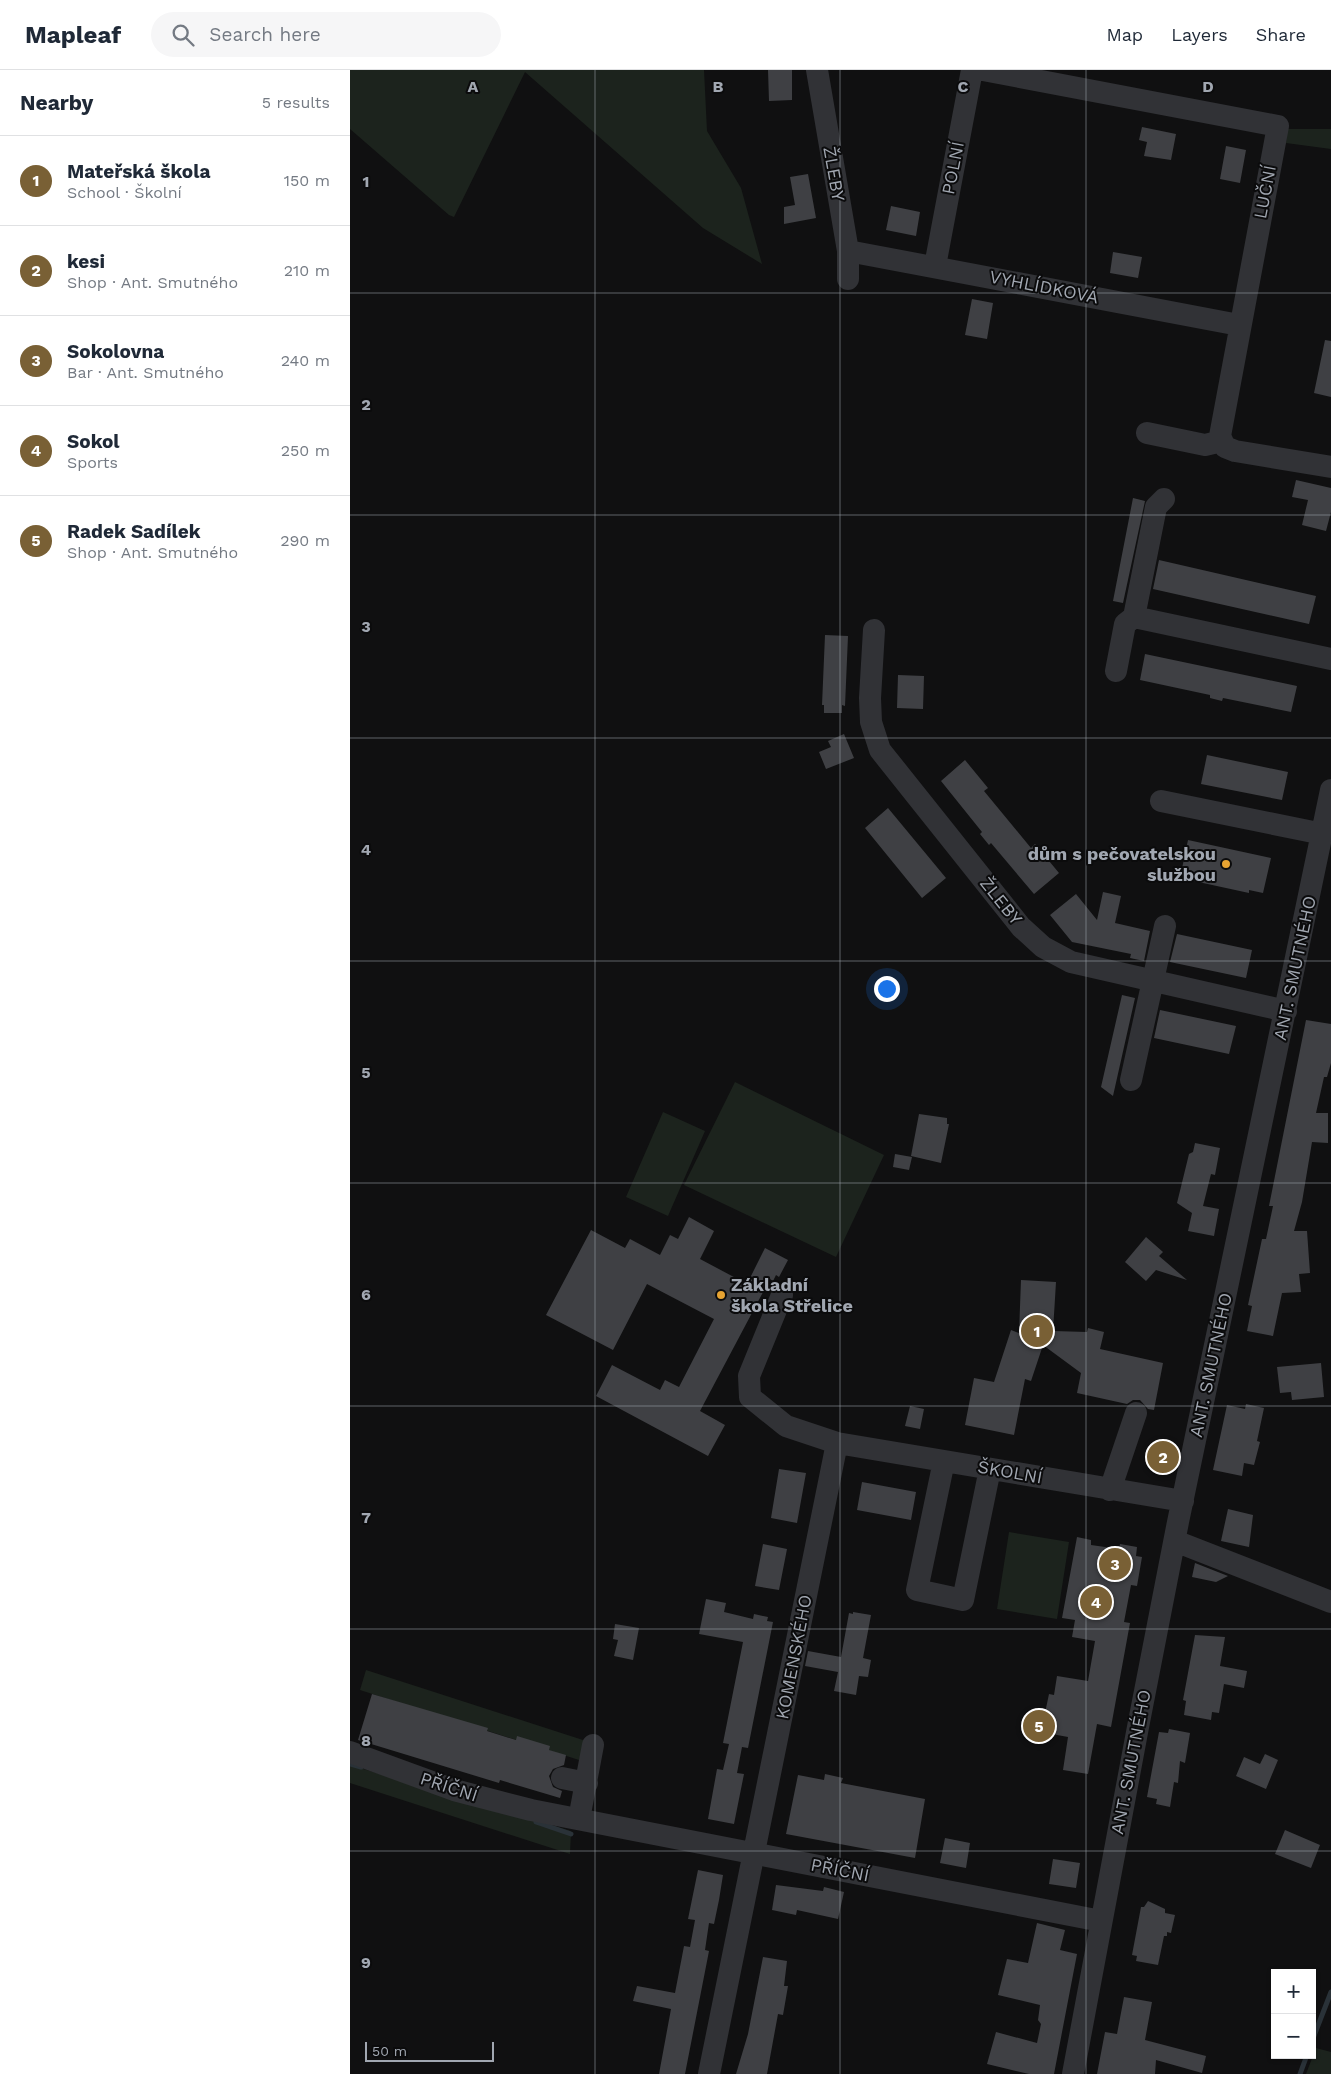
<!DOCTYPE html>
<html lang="en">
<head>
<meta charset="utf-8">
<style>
  body { margin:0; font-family:"Work Sans",sans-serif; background:#f6f6f7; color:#1f2937 }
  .controls { position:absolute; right:15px; bottom:15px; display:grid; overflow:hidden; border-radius:0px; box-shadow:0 1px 4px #0004 }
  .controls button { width:45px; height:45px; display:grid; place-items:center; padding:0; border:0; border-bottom:1px solid #e0e1e3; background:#fff; color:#1f2937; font:25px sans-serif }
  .scale { position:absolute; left:15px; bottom:12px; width:129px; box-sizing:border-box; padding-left:5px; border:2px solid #a1a7b1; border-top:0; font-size:14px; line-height:18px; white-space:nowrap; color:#a1a7b1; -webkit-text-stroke:4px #0b0b0c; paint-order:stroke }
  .you { position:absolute; left:536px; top:918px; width:18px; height:18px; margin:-12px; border:4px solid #fff; border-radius:50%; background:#1a73e8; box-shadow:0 0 0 8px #1a73e833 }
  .badge { display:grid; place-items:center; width:32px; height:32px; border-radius:50%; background:#796035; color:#fff; font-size:16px; font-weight:700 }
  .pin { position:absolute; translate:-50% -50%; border:2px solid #fff; box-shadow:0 1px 5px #0006 }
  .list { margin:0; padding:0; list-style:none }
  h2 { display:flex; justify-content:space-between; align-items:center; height:65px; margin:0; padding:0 20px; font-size:21px }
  h2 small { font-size:16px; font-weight:400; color:#747a83 }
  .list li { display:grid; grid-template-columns:32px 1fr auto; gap:15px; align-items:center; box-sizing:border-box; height:90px; padding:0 20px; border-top:1px solid #e0e1e3 }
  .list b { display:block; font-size:19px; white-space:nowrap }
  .list p { margin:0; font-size:16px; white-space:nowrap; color:#747a83 }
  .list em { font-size:16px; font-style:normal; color:#747a83 }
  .icon { flex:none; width:28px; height:28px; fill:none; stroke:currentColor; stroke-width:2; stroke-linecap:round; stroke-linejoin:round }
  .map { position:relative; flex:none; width:981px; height:2004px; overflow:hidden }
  header { display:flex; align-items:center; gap:30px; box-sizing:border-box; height:70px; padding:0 25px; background:#fff; border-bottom:1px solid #e0e1e3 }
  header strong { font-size:24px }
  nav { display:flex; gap:28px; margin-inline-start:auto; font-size:18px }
  .search { width:350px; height:45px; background:#f6f6f7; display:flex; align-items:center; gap:12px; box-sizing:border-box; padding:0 18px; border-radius:28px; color:#747a83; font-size:19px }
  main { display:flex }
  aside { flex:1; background:#fff }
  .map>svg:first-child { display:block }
  .green { fill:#1c231d }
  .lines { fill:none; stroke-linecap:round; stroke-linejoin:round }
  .stream { stroke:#2a3238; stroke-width:5 }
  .building { fill:#3f4044 }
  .minor { stroke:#313236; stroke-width:22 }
  .grid { fill:none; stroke:#a1a7b1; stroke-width:1; stroke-opacity:0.55 }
  .poi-dot { fill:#e6a332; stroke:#0b0b0c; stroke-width:2 }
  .labels { text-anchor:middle; stroke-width:4; stroke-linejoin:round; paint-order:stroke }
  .street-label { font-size:18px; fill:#a1a7b1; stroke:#0b0b0c }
  .poi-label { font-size:18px; font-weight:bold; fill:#a1a7b1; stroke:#0b0b0c; text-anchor:end }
  .grid-label { font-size:16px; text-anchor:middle; font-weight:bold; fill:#a1a7b1; stroke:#0b0b0c; stroke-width:4; stroke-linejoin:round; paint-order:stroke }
</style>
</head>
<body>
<header>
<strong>Mapleaf</strong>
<div class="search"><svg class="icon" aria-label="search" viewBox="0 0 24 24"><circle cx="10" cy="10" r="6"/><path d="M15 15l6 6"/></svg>Search here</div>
<nav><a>Map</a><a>Layers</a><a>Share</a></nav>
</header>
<main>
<aside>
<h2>Nearby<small>5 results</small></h2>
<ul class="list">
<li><span class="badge">1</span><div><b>Mateřská škola</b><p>School · Školní</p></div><em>150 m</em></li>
<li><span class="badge">2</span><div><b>kesi</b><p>Shop · Ant. Smutného</p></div><em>210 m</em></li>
<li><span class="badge">3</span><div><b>Sokolovna</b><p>Bar · Ant. Smutného</p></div><em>240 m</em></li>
<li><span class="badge">4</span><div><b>Sokol</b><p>Sports</p></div><em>250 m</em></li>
<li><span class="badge">5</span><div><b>Radek Sadílek</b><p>Shop · Ant. Smutného</p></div><em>290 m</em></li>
</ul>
</aside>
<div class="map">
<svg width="981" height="2004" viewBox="0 0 981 2004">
  <rect width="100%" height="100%" fill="#101011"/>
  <!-- green -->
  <path class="green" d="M0,0H354L357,61L391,118L412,194L353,158L175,2L104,147L99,145L0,59Z
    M937,59H981V79L936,73Z
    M385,1012L534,1085L486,1187L334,1115Z
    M313,1042L355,1061L318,1146L276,1127Z
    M659,1462L719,1472L707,1549L647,1539Z
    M16,1600L236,1671L229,1690L10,1620Z
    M0,1695L221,1761L220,1784L0,1713Z
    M966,1978L981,1982V2004H956Z"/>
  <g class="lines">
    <!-- stream -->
    <path class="stream" d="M0,1694L11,1697
      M186,1752L221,1764
      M962,1971L981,1922
      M950,2004L957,1985"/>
  </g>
  <!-- building -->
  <path class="building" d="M418,0H442V30L419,31Z
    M792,57L826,64L821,90L794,86L797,72L789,70Z
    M876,76L896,80L890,113L870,109Z
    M458,104L466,148L434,154V137L445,135L440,107Z
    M541,136L570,142L566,166L536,160Z
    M763,182L792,187L788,208L760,203Z
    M622,229L643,233L637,269L615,265Z
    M975,270L981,271V327L964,323Z
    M946,410L981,418V442L976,461L952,455L958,430L942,427Z
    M783,428L795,431L773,533L763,531Z
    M809,490L966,526L959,554L803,519Z
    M475,565L498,566L495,636L492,635V643H474V635H472Z
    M795,584L947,616L941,642L873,628L872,631L860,628V625L790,610Z
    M548,605L574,606L573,639L547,638Z
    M494,664L504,688L476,699L469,682L481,677L478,671Z
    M857,685L938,702L932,730L851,714Z
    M615,690L638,718L634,721L681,778L685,774L709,803L684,824L641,773L639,775L630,764L632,762L591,711Z
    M538,738L596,808L572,828L515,758Z
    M838,770L921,788L913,823L899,820V823L830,808Z
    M753,822L771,826L765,853L800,861L794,891L780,888L781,884L722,872L700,845L726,824L747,850Z
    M827,864L902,880L896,908L820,892Z
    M772,925L785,928L763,1026L751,1017Z
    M810,940L886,956L879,984L804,968Z
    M956,950L981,954V993L977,1007H974L966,1043H978V1073L962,1072L952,1132L944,1161H957L960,1203L949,1204L951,1222L932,1223L923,1266L897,1261L902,1236L898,1235L912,1169H916L923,1136H919Z
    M569,1044L597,1048V1054H599L591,1093L561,1086Z
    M845,1073L870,1078L865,1105L861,1104L853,1136L869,1139L864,1166L838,1161L842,1143L827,1133L839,1084L843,1082Z
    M545,1084L562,1087L559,1100L543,1097Z
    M339,1147L364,1161L350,1189L397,1214L415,1178L438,1190L429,1207L426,1205L423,1211L420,1209L350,1341L375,1355L358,1386L246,1326L262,1295L310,1320L315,1310L329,1317L364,1249L297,1214L263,1280L196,1245L241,1160L275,1178L280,1169L310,1185L320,1165L328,1169Z
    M796,1167L813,1182L809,1186L837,1210L806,1200L796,1211L775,1192Z
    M671,1210L706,1212L703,1261L737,1262L738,1258L754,1262L750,1279L813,1293L804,1340L798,1339L790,1330H783L777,1334L727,1323L731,1303L693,1275L681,1311L675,1309L664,1365L615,1355L624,1308L644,1312L661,1260L669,1263Z
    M971,1293L974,1327L942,1330L941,1322L930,1323L927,1297Z
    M896,1334L914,1338L907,1371L910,1372L904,1395L894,1393L892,1406L863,1400L877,1335L895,1339Z
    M560,1336L574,1339L570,1359L555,1356Z
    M429,1399L456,1403L447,1453L421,1448Z
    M512,1412L566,1422L561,1450L507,1440Z
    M878,1439L903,1445L899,1477L871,1471Z
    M727,1467L741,1470V1475L769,1479L770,1474L787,1477L786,1486L792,1487L787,1516L781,1515L774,1552L780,1553L761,1657L747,1654L738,1704L713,1700L718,1667L691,1662L699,1624L704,1625L707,1606L738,1611L745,1571L722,1567L725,1550L712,1548Z
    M413,1474L437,1479L429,1520L405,1516Z
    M845,1493L878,1506L866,1512L842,1507Z
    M356,1529L376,1533L374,1542L403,1549L404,1544L418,1547L417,1551L423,1552L398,1678L392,1677L387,1703L394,1704L384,1754L358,1749L367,1699L373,1700L379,1674L373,1673L393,1572L349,1564Z
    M503,1542L521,1545L513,1588L521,1590L518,1607L509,1606L506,1625L484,1621L488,1602L455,1596L458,1581L491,1587L499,1543L503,1544Z
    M265,1554L289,1558L283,1590L264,1586L268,1570L263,1569Z
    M845,1565L875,1567L870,1596L897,1601L894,1618L874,1614L869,1643L862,1642L861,1650L834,1645L836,1631L833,1630Z
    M22,1624L138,1658L137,1661L166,1670L167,1666L200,1676L199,1680L216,1685L214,1695L203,1699L199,1706L203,1717L212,1721L210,1728L150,1710L149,1713L8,1670Z
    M819,1659L840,1663L835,1693L830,1691L828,1713L824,1712L820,1737L806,1734L807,1729L797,1727L809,1662L818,1663Z
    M915,1684L928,1690L916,1719L886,1706L894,1687L910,1694Z
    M475,1704L493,1708L491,1713L575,1729L565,1788L436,1764L448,1705L474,1710Z
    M935,1760L970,1775L961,1798L925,1784Z
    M595,1768L620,1773L616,1798L590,1793Z
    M703,1789L730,1793L726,1818L699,1814Z
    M348,1800L373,1805L369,1830L364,1854L359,1853L355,1880L359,1881L335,2004H309L321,1939L283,1931L287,1916L325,1923L334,1876L340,1877L345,1850L338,1849Z
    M426,1815L473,1821L474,1817L494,1822L488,1849L447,1840L446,1845L422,1840Z
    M798,1831L815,1839V1843L825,1845L821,1863L817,1862V1866H814L808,1895L786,1891L787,1886L782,1885L791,1837H794Z
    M687,1853L715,1860L710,1880L727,1884L704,2004H679L637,1994L646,1962L687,1973L691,1954L688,1950L690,1935L648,1925L657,1889L678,1893Z
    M413,1887L437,1891L434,1916H438L433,1945L428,1944L417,2004H386L398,1964Z
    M774,1927L802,1932L795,1970L856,1986L852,2003L806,1990L805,2004H747L755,1962L767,1964Z"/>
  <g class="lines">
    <!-- minor -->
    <path class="minor" d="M467,0L498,181V209
      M633,0L928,56L870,366L875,377L885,381L981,397
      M498,181L889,255
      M585,196L622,0
      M797,363L855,375L872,371
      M784,547L981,589
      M524,560L520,628L521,652L530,680L671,857L693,877L721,892L936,941
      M766,601L775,554L784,547L806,437L814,429
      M811,731L973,764
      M781,1010L815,856
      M432,1225L399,1306L400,1327L436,1356L487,1373L833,1431
      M594,1391L567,1520L613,1530L640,1399
      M760,1420L786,1343
      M825,1471L981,1532
      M0,1682L104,1720L181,1740L751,1851
      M212,1708L237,1713
      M229,1749L243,1675
      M359,2004L487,1373
      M723,2004L788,1657L828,1452L981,720"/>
  </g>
  <!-- grid -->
  <path class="grid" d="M245,0V2004M490,0V2004M736,0V2004M0,223H981M0,445H981M0,668H981M0,891H981M0,1113H981M0,1336H981M0,1559H981M0,1781H981"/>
  <!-- markers -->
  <g class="poi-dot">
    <circle cx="876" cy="794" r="5"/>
    <circle cx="371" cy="1225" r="5"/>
  </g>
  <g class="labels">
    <!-- street labels -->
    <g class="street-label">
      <text transform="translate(603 98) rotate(-79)" y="6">POLNÍ</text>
      <text transform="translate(484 104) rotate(80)" y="6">ŽLEBY</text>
      <text transform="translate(915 122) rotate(-79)" y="6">LUČNÍ</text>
      <text transform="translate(694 217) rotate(11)" y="6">VYHLÍDKOVÁ</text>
      <text transform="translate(651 831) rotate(51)" y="6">ŽLEBY</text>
      <text transform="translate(945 898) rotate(-78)" y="6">ANT. SMUTNÉHO</text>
      <text transform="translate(861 1295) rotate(-78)" y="6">ANT. SMUTNÉHO</text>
      <text transform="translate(660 1402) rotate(10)" y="6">ŠKOLNÍ</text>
      <text transform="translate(444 1587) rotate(-79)" y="6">KOMENSKÉHO</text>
      <text transform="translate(781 1692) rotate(-79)" y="6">ANT. SMUTNÉHO</text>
      <text transform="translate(99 1717) rotate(18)" y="6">PŘÍČNÍ</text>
      <text transform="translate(490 1800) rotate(11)" y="6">PŘÍČNÍ</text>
    </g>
    <!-- poi labels -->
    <g class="poi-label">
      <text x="866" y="790">dům s pečovatelskou<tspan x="866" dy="21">službou</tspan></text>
      <text x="381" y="1221" text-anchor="start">Základní<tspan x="381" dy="21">škola Střelice</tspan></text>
    </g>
  </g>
  <g class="grid-label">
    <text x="123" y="22">A</text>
    <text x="368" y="22">B</text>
    <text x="613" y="22">C</text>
    <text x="858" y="22">D</text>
    <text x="16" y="117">1</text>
    <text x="16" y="340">2</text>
    <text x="16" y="562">3</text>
    <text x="16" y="785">4</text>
    <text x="16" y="1008">5</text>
    <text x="16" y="1230">6</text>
    <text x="16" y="1453">7</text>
    <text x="16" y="1676">8</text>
    <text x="16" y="1898">9</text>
  </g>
</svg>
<div class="controls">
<button>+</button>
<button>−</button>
</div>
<div class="scale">50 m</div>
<div class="you"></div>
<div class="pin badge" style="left:687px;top:1261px">1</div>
<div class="pin badge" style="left:813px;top:1387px">2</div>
<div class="pin badge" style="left:765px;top:1494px">3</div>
<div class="pin badge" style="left:746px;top:1532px">4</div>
<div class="pin badge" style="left:689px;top:1656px">5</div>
</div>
</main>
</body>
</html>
